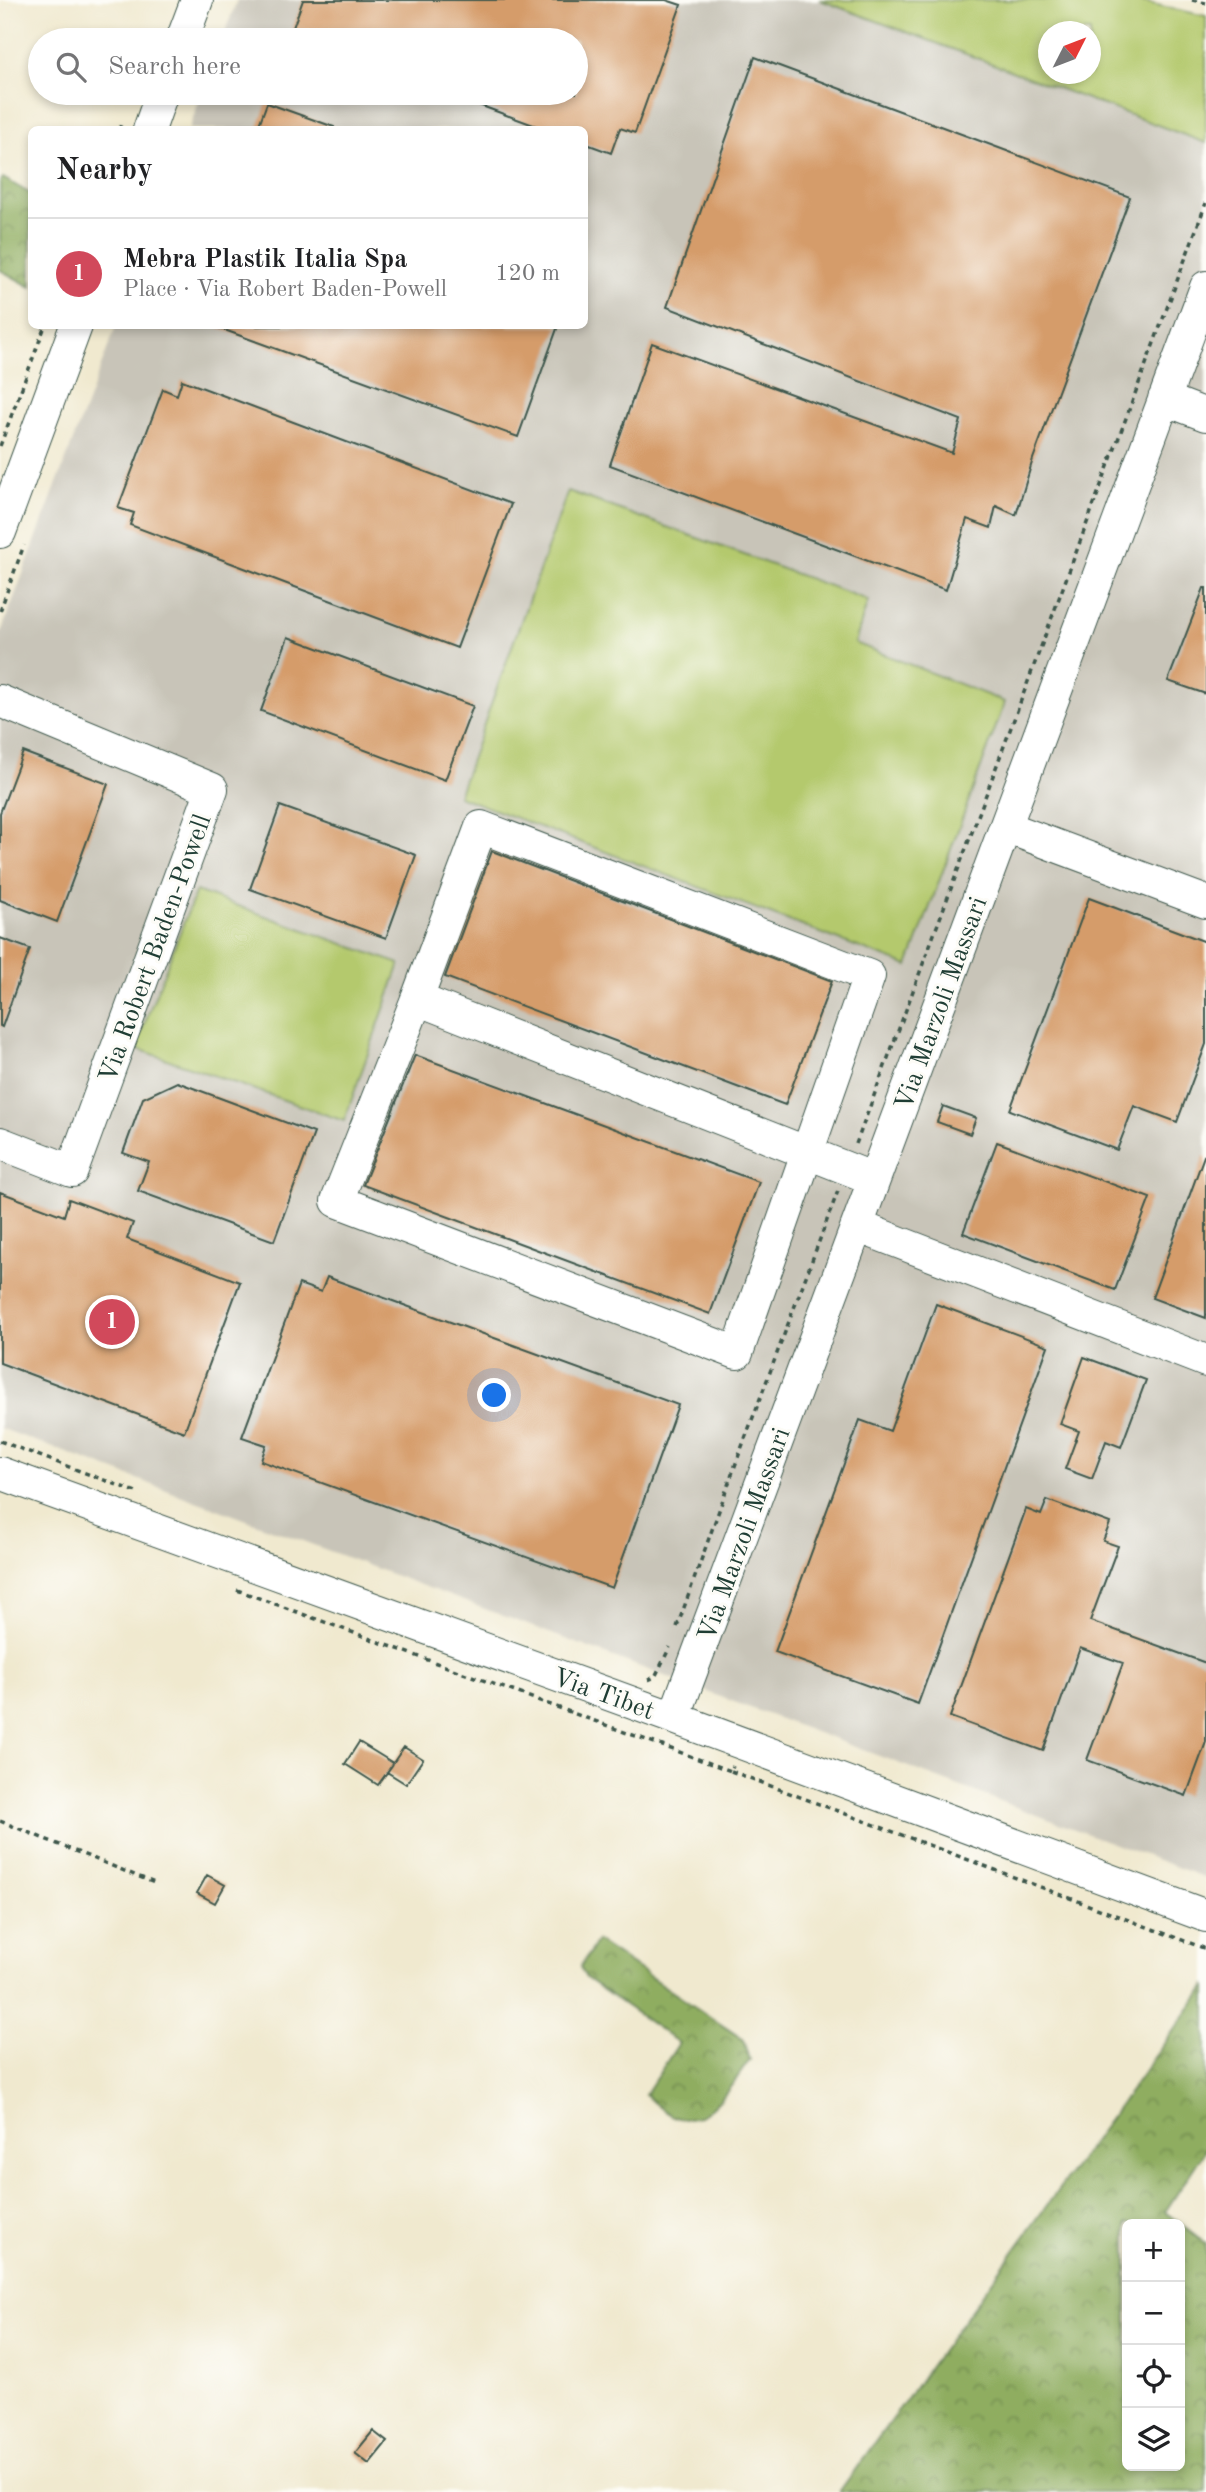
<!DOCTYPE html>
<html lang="en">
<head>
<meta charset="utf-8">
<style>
  body { margin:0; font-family:"Old Standard TT",serif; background:#f2f2f2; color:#202124 }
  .controls { position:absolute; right:21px; bottom:21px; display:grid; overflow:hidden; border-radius:10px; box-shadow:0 4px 10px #0003 }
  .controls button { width:63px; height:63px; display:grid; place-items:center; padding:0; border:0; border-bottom:2px solid #e0e0e0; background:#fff; color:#202124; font:35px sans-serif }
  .compass { position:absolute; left:1038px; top:21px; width:63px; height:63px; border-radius:50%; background:#fff; box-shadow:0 4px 10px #0003; rotate:48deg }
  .you { position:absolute; left:495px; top:1396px; width:24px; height:24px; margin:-18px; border:5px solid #fff; border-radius:50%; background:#1a73e8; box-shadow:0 0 0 10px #1a73e833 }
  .badge { display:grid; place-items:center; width:46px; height:46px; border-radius:50%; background:#d1495b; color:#fff; font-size:23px; font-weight:700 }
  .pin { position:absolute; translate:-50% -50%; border:4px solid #fff; box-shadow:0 2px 7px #0006 }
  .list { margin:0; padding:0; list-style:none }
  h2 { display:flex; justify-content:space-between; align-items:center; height:91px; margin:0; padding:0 28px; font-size:30px }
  h2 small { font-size:23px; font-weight:400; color:#757577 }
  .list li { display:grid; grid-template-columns:46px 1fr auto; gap:21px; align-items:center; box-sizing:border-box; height:112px; padding:0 28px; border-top:2px solid #e0e0e0 }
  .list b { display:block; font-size:26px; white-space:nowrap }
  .list p { margin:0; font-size:23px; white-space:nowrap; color:#757577 }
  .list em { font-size:23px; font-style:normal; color:#757577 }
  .icon { flex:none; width:38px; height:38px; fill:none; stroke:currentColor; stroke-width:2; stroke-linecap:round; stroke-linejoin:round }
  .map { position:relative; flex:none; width:1206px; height:2492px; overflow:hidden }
  .search { position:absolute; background:#fff; box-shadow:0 4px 10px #0003; left:28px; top:28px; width:560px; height:77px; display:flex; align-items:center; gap:18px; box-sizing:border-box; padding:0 24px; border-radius:38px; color:#757577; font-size:26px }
  .panel { position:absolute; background:#fff; box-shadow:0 4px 10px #0003; left:28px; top:126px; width:560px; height:203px; border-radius:10px }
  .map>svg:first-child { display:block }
  .industrial { fill:#c8c4b8 }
  .green { fill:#b4c96d; stroke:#6a8350; stroke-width:2; fill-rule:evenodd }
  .forest { fill:url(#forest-crowns); stroke:#57754a; stroke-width:2; fill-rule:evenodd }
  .building { fill:#d59c6b }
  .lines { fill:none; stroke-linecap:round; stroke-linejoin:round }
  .minor-casing { stroke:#3e574b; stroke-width:34 }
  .path { stroke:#3e574b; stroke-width:3.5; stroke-dasharray:5 5; stroke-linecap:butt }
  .minor { stroke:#fff; stroke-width:32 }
  .labels { text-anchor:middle; stroke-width:6; stroke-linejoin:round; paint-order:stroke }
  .street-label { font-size:26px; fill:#1f3d34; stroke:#fdfcf7 }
</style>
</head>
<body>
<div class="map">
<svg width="1206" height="2492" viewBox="0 0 1206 2492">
  <defs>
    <pattern id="forest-crowns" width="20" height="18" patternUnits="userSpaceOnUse" patternTransform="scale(1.75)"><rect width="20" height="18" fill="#8fad60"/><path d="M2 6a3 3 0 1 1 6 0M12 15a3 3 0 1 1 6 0" fill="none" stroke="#748e50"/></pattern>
  </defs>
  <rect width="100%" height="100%" fill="#fdfcf7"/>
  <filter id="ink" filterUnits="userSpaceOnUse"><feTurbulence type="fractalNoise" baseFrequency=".0143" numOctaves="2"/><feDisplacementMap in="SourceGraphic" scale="14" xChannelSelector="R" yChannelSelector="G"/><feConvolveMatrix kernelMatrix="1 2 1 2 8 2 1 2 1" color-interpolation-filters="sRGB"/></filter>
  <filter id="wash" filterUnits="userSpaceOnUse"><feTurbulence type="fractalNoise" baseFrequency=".00686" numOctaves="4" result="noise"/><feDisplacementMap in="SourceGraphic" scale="28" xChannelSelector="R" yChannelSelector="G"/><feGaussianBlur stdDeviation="1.57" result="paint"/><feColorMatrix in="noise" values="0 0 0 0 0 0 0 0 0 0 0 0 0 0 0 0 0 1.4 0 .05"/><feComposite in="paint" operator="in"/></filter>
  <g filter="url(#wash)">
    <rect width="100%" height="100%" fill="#f0e9cf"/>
    <!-- industrial -->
    <path class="industrial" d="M237,0H820L1206,143V1878L0,1428V635L116,326H584V130L189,129L202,93H576V40H222Z"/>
    <!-- green -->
    <path class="green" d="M820,0H1135L1206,16V143ZM1048,32H1090V74H1048Z
      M568,491L868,600L855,643L1005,702L908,966L458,796Z
      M196,891L400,964L344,1121L135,1048Z"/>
    <!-- forest -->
    <path class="forest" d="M3,178L31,194V287L0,270V182Z
      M597,1941L744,2040L750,2060C731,2084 704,2137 667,2113C659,2108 652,2101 645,2095L679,2043L586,1978L580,1967Z
      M1206,1986V2149L1165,2212L1206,2243V2492H839ZM1127,2224H1180V2466H1127Z"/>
    <g id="blocks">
      <!-- building -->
      <path class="building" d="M303,0H666L681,5L635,133L620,128L611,153L584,143V130H547L452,95V93H576V40H303L290,36Z
        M755,57L1130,197L1033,459L1016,515L996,506L991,528L967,519L946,590L610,465L652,343L952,453L961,420L667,307Z
        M267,103L334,127V130H257Z
        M219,326H558L518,437L219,328Z
        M182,380L511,504L457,648L130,525L134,513L118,508L163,389L177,395Z
        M1204,588H1206V694L1168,681Z
        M288,637L473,706L445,780L261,711Z
        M23,752L108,784L57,922L0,900V813Z
        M280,806L416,855L386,938L250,889Z
        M492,851L832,981L785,1105L445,977Z
        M1089,898L1206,942V1044L1177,1122L1134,1106L1117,1150L1010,1110Z
        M0,938L30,949L2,1027L0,1026Z
        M415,1055L759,1182L710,1314L363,1185Z
        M177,1082L314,1133L274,1241L138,1191L149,1162L123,1153L143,1098Z
        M943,1106L976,1118L970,1134L937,1122Z
        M997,1142L1150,1198L1115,1290L963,1233Z
        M1204,1156L1206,1157V1318L1152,1298Z
        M0,1192L64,1216L69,1199L133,1223L127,1239L240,1282L184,1432L0,1363Z
        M327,1277L678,1405L612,1588L261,1461L266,1445L242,1437L299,1284L321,1292Z
        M936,1304L1048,1346L918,1704L775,1652L860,1420L890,1431Z
        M1084,1357L1146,1380L1121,1447L1106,1441L1092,1479L1065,1469L1079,1431L1060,1424Z
        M1047,1500L1110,1523L1103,1541L1118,1546L1090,1621L1206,1663V1742L1186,1796L1087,1760L1123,1663L1080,1648L1043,1751L950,1717L1026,1509L1041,1515Z
        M359,1742L393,1763L404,1747L423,1759L406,1784L387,1772L393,1764L378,1785L345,1764Z
        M207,1875L225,1885L215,1903L197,1893Z
        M373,2431L387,2442L369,2464L355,2453Z"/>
    </g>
  </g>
  <g filter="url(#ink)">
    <use href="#blocks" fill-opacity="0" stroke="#3e574b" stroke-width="2"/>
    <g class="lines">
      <defs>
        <path id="minor" d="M182,40L197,0
          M149,130L162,93
          M1164,399L1206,415
          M0,532L76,326
          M0,701L212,789L72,1171L0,1143
          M1006,827L1206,902
          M417,999L481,827L869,976L737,1353L337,1201L417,999L874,1179
          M857,1226L1206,1361
          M0,1473L674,1718L1206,1916
          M674,1718L1206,287"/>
      </defs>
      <!-- minor casing -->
      <use href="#minor" class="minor-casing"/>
      <!-- path -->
      <path class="path" d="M1192,0L1206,3
        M119,130L122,121
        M0,446L45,326
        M0,611L24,545
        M856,1144L1206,203
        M0,1441L136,1492
        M237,1590L731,1771L733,1766
        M677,1627L740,1452L838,1191
        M648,1680L655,1677L670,1647
        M731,1771L1206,1949
        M0,1821L157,1884"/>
      <!-- minor -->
      <use href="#minor" class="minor"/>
    </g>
  </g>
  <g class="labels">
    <!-- street labels -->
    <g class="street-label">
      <text transform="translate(154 948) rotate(-70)" y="9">Via Robert Baden-Powell</text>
      <text transform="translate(940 1003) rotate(-70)" y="9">Via Marzoli Massari</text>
      <text transform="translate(743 1534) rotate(-70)" y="9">Via Marzoli Massari</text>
      <text transform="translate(604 1693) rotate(20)" y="9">Via Tibet</text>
    </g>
  </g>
</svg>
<div class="controls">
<button>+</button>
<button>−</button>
<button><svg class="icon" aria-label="locate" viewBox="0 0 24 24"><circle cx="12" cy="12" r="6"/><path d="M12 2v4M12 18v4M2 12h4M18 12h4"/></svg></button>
<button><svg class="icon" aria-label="layers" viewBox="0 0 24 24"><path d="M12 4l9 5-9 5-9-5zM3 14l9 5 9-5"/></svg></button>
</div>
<svg class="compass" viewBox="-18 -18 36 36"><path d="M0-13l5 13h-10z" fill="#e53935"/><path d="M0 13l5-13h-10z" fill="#757577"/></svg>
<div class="you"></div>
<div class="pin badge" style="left:112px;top:1322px">1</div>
<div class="search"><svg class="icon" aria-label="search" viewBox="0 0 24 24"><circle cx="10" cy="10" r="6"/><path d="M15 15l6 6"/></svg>Search here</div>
<section class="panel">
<h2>Nearby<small></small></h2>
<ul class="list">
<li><span class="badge">1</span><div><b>Mebra Plastik Italia Spa</b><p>Place · Via Robert Baden-Powell</p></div><em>120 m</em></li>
</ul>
</section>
</div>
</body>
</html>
